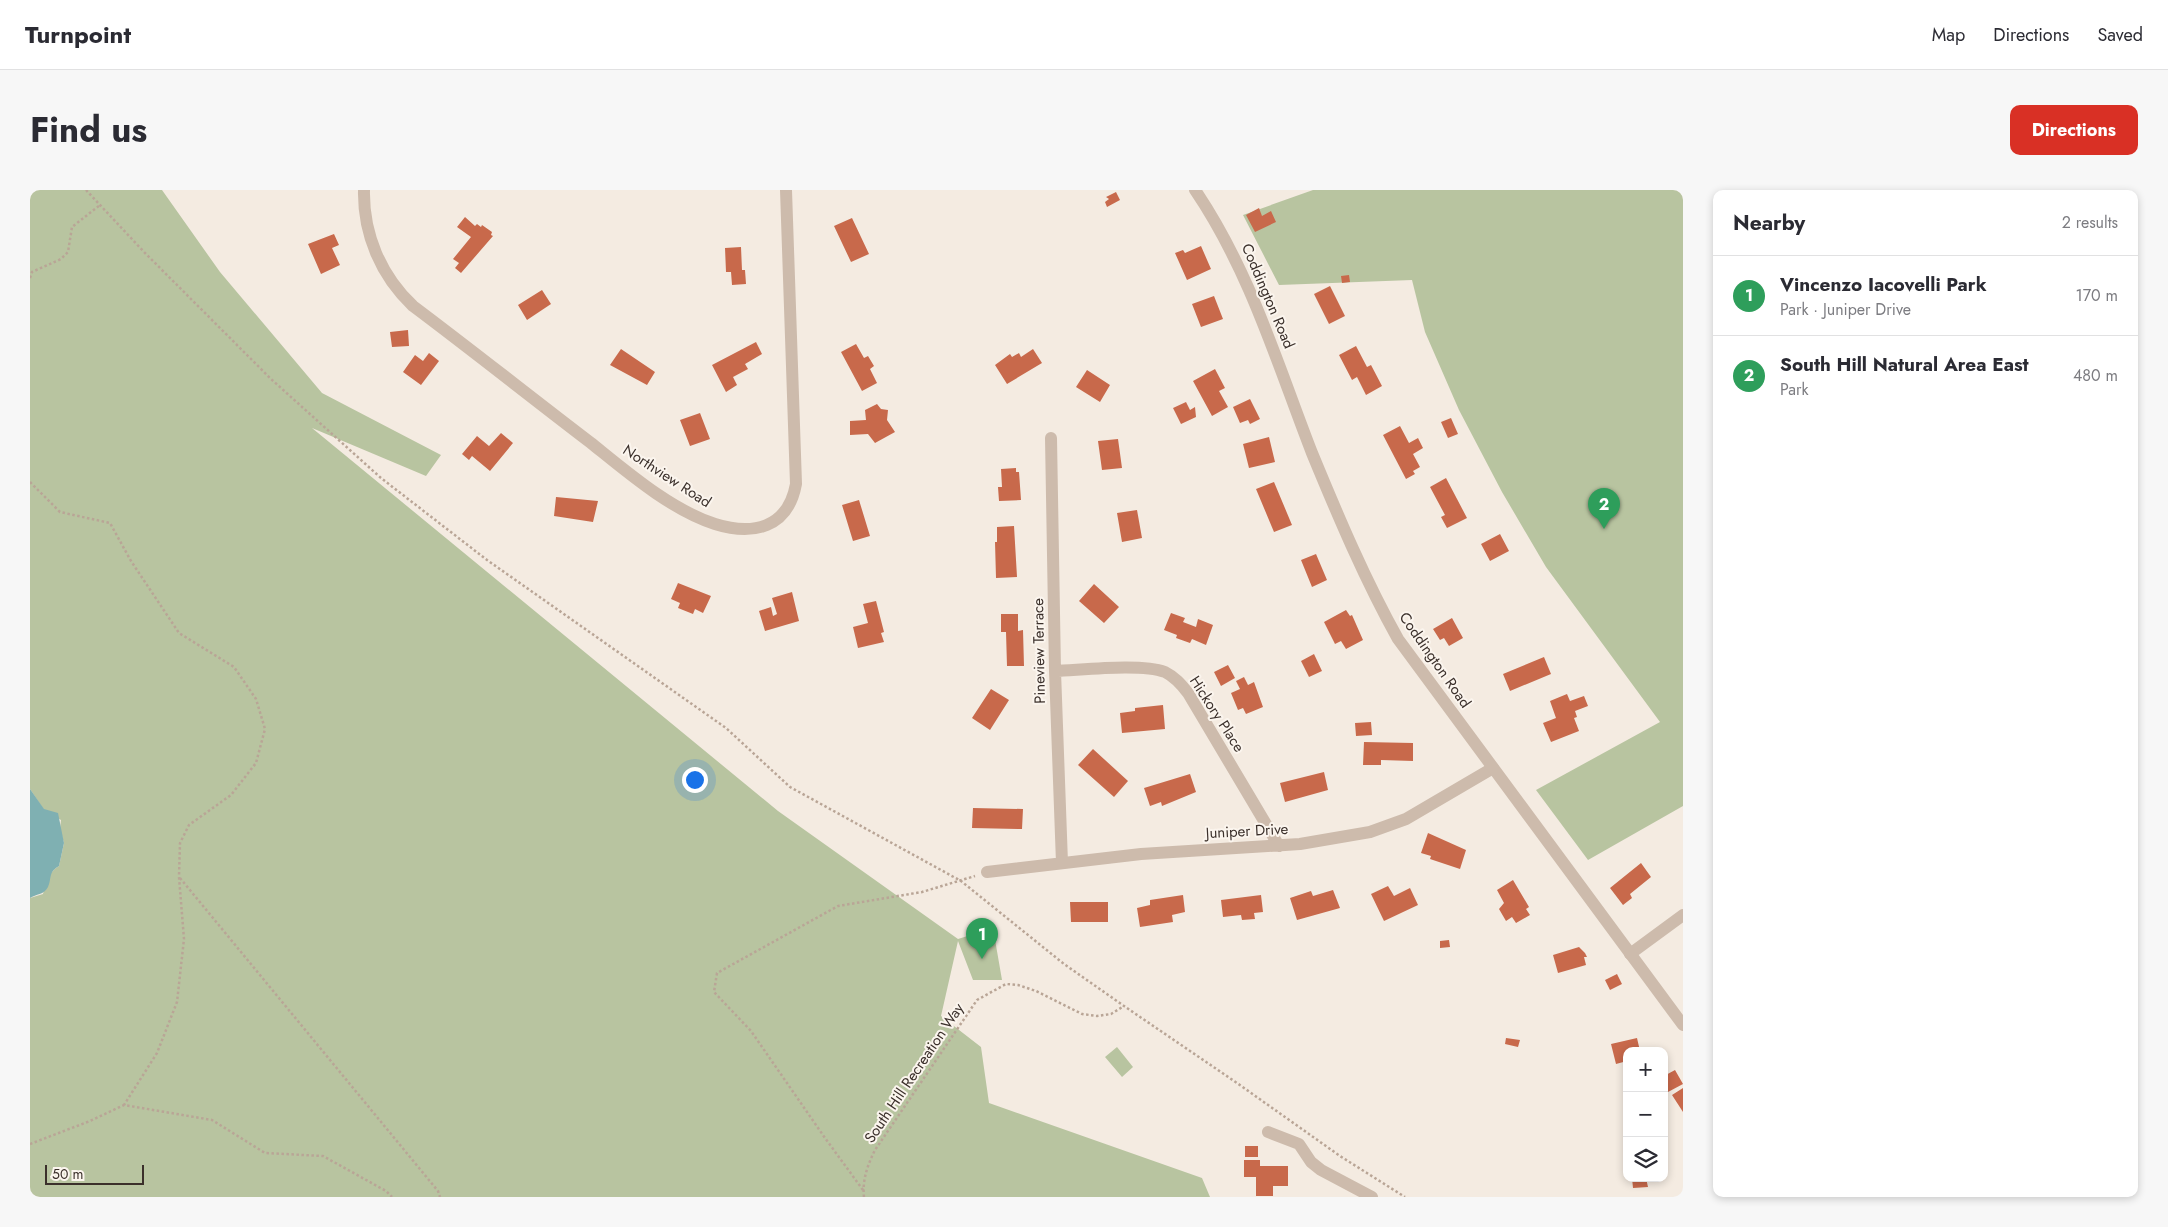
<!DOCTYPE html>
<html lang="en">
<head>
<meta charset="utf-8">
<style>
  body { margin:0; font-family:Jost,sans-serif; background:#f7f7f7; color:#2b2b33 }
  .controls { position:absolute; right:15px; bottom:15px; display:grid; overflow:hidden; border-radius:10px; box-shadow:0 2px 8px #0003 }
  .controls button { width:45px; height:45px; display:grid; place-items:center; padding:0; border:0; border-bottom:1px solid #e1e1e2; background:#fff; color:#2b2b33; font:25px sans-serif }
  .scale { position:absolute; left:15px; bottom:12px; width:99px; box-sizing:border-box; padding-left:5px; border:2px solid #3b302b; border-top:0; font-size:14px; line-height:18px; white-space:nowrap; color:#3b302b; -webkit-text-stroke:4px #fbf5ee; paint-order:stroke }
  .you { position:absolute; left:664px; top:589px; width:18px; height:18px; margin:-12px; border:4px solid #fff; border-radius:50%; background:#1a73e8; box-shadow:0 0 0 8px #1a73e833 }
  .badge { display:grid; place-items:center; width:32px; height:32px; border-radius:50%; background:#d93025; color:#fff; font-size:16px; font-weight:700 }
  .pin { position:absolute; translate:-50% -41px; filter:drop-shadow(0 1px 2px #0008) }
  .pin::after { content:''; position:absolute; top:26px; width:18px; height:15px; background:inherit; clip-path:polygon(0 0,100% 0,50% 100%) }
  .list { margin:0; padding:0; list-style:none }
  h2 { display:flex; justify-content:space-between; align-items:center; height:65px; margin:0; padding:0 20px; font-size:21px }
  h2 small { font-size:16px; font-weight:400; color:#7c7c81 }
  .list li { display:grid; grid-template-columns:32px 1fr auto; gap:15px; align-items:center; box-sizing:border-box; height:80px; padding:0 20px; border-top:1px solid #e1e1e2 }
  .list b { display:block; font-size:19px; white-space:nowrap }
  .list p { margin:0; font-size:16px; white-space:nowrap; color:#7c7c81 }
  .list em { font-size:16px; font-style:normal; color:#7c7c81 }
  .icon { flex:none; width:28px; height:28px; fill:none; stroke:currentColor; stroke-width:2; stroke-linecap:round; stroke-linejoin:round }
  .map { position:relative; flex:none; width:1653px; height:1007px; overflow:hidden; border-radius:10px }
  header { display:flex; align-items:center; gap:30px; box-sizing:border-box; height:70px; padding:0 25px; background:#fff; border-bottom:1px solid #e1e1e2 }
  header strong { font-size:24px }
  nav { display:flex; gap:28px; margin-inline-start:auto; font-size:18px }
  .intro { display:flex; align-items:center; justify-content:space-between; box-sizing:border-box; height:120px; padding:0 30px }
  h1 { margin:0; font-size:35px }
  .button { padding:12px 22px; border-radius:10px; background:#d93025; color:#fff; font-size:18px; font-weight:700 }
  main { display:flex; gap:30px; padding:0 30px }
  aside { flex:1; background:#fff; border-radius:10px; box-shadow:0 2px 8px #0003 }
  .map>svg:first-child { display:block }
  .green { fill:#b8c4a0 }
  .water { fill:#7fb0b2 }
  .building { fill:#c8694b }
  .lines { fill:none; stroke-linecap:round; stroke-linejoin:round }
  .path { stroke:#b9a596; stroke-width:2.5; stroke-dasharray:2.5 2.5; stroke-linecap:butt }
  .minor { stroke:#cdbbac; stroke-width:12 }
  .tertiary { stroke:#cdbbac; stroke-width:12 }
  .labels { text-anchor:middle; stroke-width:4; stroke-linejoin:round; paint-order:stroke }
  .street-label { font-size:15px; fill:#3b302b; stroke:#fbf5ee }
</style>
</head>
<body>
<header>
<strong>Turnpoint</strong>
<nav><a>Map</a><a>Directions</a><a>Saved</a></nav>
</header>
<div class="intro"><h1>Find us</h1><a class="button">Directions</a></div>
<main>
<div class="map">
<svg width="1653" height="1007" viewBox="0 0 1653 1007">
  <rect width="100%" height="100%" fill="#f4ebe1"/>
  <!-- green -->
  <path class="green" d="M0,0H132L190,82L292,203L411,265L396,286L282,238L748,621L928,749L963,738L972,790H943L928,751L911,826L951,857L959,913L1172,988L1180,1007H0V708L13,704C16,693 19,681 29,676L34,653L30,639L31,630L14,620L0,599Z
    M1283,0H1653V616L1558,670L1506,600L1630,532L1516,377L1472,302L1429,220L1395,142L1382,90L1249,95L1213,25Z
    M1087,857L1103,877L1092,887L1075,867Z"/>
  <!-- water -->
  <path class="water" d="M0,599L14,619L28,623L34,653L29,676C18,682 22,688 18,697C14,705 6,704 0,708Z"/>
  <!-- building -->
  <path class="building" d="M1086,2L1090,10L1077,17L1075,12L1079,9L1076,7Z
    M1229,18L1232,26L1241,21L1246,32L1225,42L1216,25Z
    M435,27L445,36L447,34L451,37L452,35L462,42L461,45L463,46L431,83L425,78L429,73L423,69L441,47L427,37Z
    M822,28L839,64L821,72L804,36Z
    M304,44L309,55L302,58L310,75L291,84L278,54Z
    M1171,56L1181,79L1157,90L1145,63L1153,60L1155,63Z
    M711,57L712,80H715L716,94L702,95L701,82H696L695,58Z
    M1319,85L1320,92L1312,93L1311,86Z
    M1300,96L1315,126L1299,134L1284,104Z
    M512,100L521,114L497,130L488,115Z
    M1184,106L1193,129L1171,137L1162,114Z
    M378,140L379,156L362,157L360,142Z
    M726,152L732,164L715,174L718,179L703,187L707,195L696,202L682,175Z
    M826,154L834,168L838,166L844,176L840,179L847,193L832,201L811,162Z
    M1326,156L1337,177L1341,175L1352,196L1336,205L1327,187L1322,190L1309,165Z
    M591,159L625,182L617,195L580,175Z
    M1003,159L1012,173L977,194L965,175L980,164L982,167L989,163L991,167Z
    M399,163L409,171L391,195L373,182L385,165L393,171Z
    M1185,179L1195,198L1189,201L1198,217L1182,226L1163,191Z
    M1057,180L1080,195L1070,212L1046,197Z
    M1220,209L1230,229L1220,234L1218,230L1210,233L1203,217Z
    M1156,212L1160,220L1165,217L1166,227L1151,234L1143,218Z
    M847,214L851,219L858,220L857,230L865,242L845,253L838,244L820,245V231L836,230L835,220Z
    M670,223L680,249L660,256L650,230Z
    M1421,228L1428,244L1418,248L1411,232Z
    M1370,236L1379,253L1388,248L1393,258L1383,264L1390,277L1383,281L1385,284L1376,289L1353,245Z
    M471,243L483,253L460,281L442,266L439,270L432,264L447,246L459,256Z
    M1239,247L1245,272L1219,278L1213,254Z
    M1088,249L1092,278L1072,280L1068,251Z
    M986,278V282H989L991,310L969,311L968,297H972L971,279Z
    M1416,288L1437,328L1417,338L1411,327L1415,325L1400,297Z
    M1244,292L1262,335L1244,342L1226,299Z
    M526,307L568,311L563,332L524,326Z
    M829,310L840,346L823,351L812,315Z
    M1107,320L1112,348L1092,352L1087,323Z
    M984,336L987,387L966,388L965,352H967V337Z
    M1470,344L1479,361L1460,371L1451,354Z
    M1286,364L1297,390L1282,397L1271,370Z
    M648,393L681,406L673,423L665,419L663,424L648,418L650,413L641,409Z
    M1064,394L1089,417L1074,433L1049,411Z
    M762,402L769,431L735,441L729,421L741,417L743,426L747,424L742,408Z
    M846,411L854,442L851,443L854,452L828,458L823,437L838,433L833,414Z
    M1316,420L1320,426L1322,425L1333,450L1316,459L1311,451L1305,454L1294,432Z
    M1141,423L1155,428L1153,432L1166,437L1168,429L1183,435L1176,455L1162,449L1160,453L1146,448L1147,445L1134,440Z
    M971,424H988V441L993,440L994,476H977L976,442H971Z
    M1422,428L1433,448L1419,456L1414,448L1410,450L1403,439Z
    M1284,464L1292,481L1279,487L1271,471Z
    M1514,467L1521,484L1480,501L1473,484Z
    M1198,475L1205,488L1191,496L1184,482Z
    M1214,487L1218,495L1224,492L1233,517L1216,524L1213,518L1208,520L1201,503L1210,499L1206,491Z
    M961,499L979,510L960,540L942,528Z
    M1537,504L1540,511L1554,506L1558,516L1545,521L1547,527L1544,528L1549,541L1521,552L1513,533L1526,528L1520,511Z
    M1133,515L1135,539L1092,543L1090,523L1105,521V518Z
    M1341,532L1342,545L1326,546L1325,533Z
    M1334,552L1383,553V571L1351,570V575H1333Z
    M1063,559L1098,591L1084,607L1048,575Z
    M1294,582L1298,600L1255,612L1250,593Z
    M1160,584L1166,602L1132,616L1131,612L1120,616L1114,598Z
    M943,618L993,619L992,639L942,638Z
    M1398,643L1436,660L1430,679L1400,669L1401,666L1391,663Z
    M1611,673L1621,687L1600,704L1602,708L1593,715L1580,698Z
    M1483,690L1499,717L1496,719L1500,725L1486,733L1482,727L1476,731L1469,719L1474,713L1467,700Z
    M1358,696L1364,706L1380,698L1388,715L1354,731L1341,704Z
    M1303,700L1310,718L1267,730L1260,708L1281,701L1283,706Z
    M1153,705L1155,722L1142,725L1143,732L1110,737L1107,718L1120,715V710Z
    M1231,705L1233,722L1224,723L1225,729L1212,730L1211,725L1193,727L1191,710Z
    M1040,712H1078V732H1041Z
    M1419,750L1420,757L1410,758V751Z
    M1549,757L1555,763L1557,767H1554L1556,775L1528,783L1523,765Z
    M1587,784L1592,794L1580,800L1575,790Z
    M1476,848L1490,850L1488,857L1475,854Z
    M1607,848L1610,861H1597V871L1586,874L1581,854Z
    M1645,880L1653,894L1638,902L1634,896V886Z
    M1653,898V922L1642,905Z
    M1215,956H1228V967H1215Z
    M1214,970H1230V976H1258V996H1243V1006H1226V987H1214Z
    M1602,988H1616L1618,997L1603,998Z"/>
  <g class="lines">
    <!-- path -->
    <path class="path" d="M56,0L115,63L241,189L351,288L457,370L696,538L760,597L931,691L1034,774L1094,816L1207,893L1310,966L1375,1007
      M0,88L2,82L31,69L38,62L42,37L70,15
      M0,292L30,322L80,333L101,371L149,443L204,477L226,509L235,539L226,573L201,605L159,635L150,653L149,687L154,749L147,812L127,863L94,915
      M150,688L408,1001L410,1007
      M0,954L60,931L94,915L182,930L235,963L293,966L356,1001L362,1007
      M833,1000L795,948L721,841L684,802L687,783L808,716L892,702L945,686
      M834,1007C832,990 838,974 845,960L947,810L976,794L988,795L1006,801L1052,824L1067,826L1081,824L1094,816"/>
    <!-- minor -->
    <path class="minor" d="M334,0C333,44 351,86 383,116C443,161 502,208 561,253C597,282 641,320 685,334C723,346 758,338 766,294L756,0
      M1021,248L1025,481L1032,673
      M1025,481C1052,480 1111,473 1135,482C1145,487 1151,494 1158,503L1249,656
      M957,682L1111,664L1270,654L1340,642L1376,629L1463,578
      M1600,764L1653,725
      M1238,942L1269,954L1281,972L1291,980L1342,1007"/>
    <!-- tertiary -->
    <path class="tertiary" d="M1165,0C1220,81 1247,173 1282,263C1308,326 1335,390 1368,449L1653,835"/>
  </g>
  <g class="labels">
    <!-- street labels -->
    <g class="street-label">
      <text transform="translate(1238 106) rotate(67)" y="5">Coddington Road</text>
      <text transform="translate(637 286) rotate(33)" y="5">Northview Road</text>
      <text transform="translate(1009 461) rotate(-91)" y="5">Pineview Terrace</text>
      <text transform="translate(1405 470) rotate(55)" y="5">Coddington Road</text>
      <text transform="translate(1187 524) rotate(57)" y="5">Hickory Place</text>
      <text transform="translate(1217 641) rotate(-3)" y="5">Juniper Drive</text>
      <text transform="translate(884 883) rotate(-56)" y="5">South Hill Recreation Way</text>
    </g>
  </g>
</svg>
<div class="controls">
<button>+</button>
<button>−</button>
<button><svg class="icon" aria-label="layers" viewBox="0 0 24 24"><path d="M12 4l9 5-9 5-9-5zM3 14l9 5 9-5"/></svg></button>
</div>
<div class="scale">50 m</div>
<div class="you"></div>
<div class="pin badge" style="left:952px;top:769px;background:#2e9e5b">1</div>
<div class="pin badge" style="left:1574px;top:339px;background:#2e9e5b">2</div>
</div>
<aside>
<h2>Nearby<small>2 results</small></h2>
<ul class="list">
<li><span class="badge" style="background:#2e9e5b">1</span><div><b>Vincenzo Iacovelli Park</b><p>Park · Juniper Drive</p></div><em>170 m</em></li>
<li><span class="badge" style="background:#2e9e5b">2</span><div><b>South Hill Natural Area East</b><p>Park</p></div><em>480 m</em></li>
</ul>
</aside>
</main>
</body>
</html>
